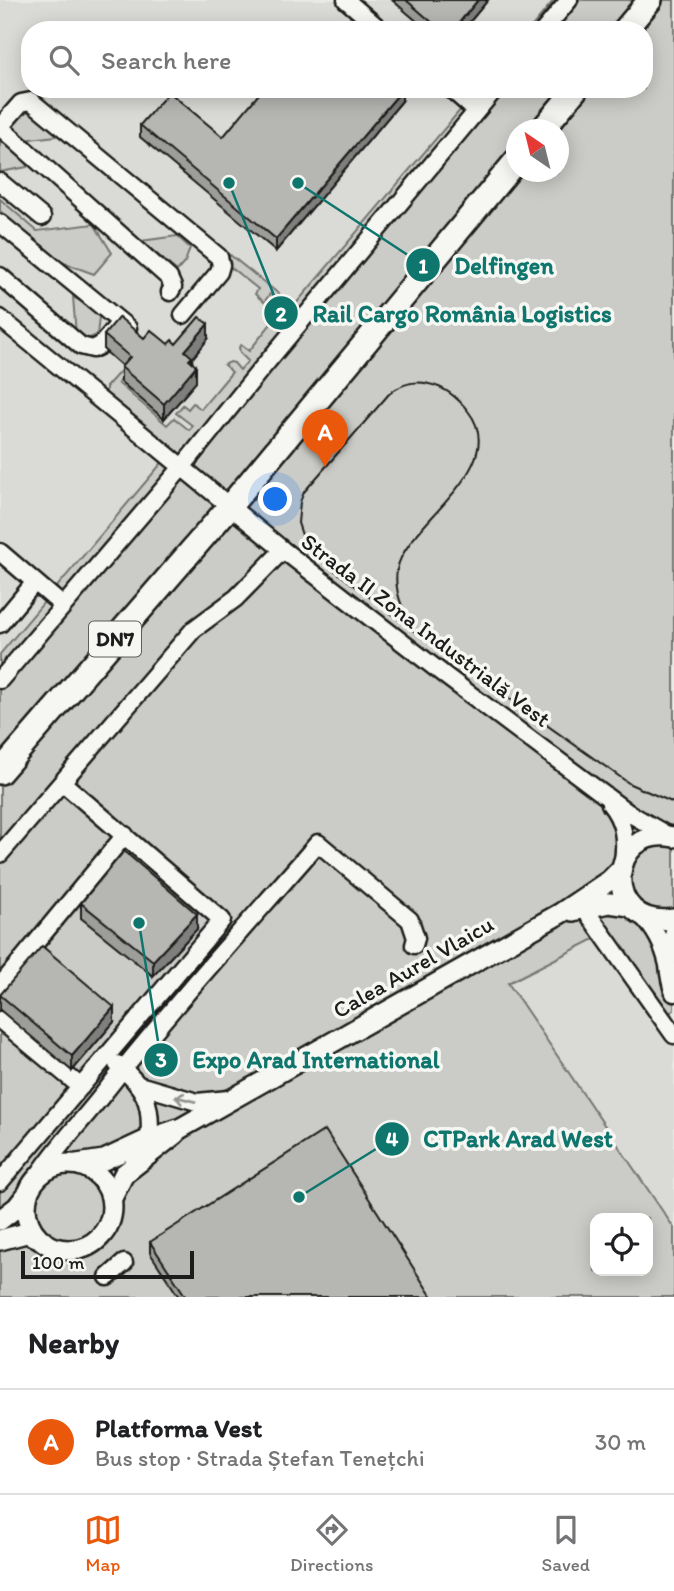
<!DOCTYPE html>
<html lang="en">
<head>
<meta charset="utf-8">
<style>
  body { margin:0; font-family:Itim,sans-serif; background:#f6f6f6; color:#202124 }
  .controls { position:absolute; right:21px; bottom:21px; display:grid; overflow:hidden; border-radius:14px; box-shadow:0 4px 18px #0003 }
  .controls button { width:63px; height:63px; display:grid; place-items:center; padding:0; border:0; border-bottom:2px solid #e0e0e0; background:#fff; color:#202124; font:35px sans-serif }
  .compass { position:absolute; left:506px; top:119px; width:63px; height:63px; border-radius:50%; background:#fff; box-shadow:0 4px 18px #0003; rotate:325deg }
  .scale { position:absolute; left:21px; bottom:18px; width:173px; box-sizing:border-box; padding-left:7px; border:4px solid #1c1c1c; border-top:0; font-size:19px; line-height:24px; white-space:nowrap; color:#1c1c1c; -webkit-text-stroke:5px #f6f6f2; paint-order:stroke }
  .you { position:absolute; left:276px; top:500px; width:24px; height:24px; margin:-18px; border:5px solid #fff; border-radius:50%; background:#1a73e8; box-shadow:0 0 0 10px #1a73e833 }
  .badge { display:grid; place-items:center; width:46px; height:46px; border-radius:50%; background:#ea580c; color:#fff; font-size:23px; font-weight:700 }
  .pin { position:absolute; translate:-50% -58px; filter:drop-shadow(0 2px 4px #0008) }
  .pin::after { content:''; position:absolute; top:37px; width:24px; height:21px; background:inherit; clip-path:polygon(0 0,100% 0,50% 100%) }
  .list { margin:0; padding:0; list-style:none }
  h2 { display:flex; justify-content:space-between; align-items:center; height:91px; margin:0; padding:0 28px; font-size:30px }
  h2 small { font-size:23px; font-weight:400; color:#757577 }
  .list li { display:grid; grid-template-columns:46px 1fr auto; gap:21px; align-items:center; box-sizing:border-box; height:105px; padding:0 28px; border-top:2px solid #e0e0e0 }
  .list b { display:block; font-size:26px; white-space:nowrap }
  .list p { margin:0; font-size:23px; white-space:nowrap; color:#757577 }
  .list em { font-size:23px; font-style:normal; color:#757577 }
  .icon { flex:none; width:38px; height:38px; fill:none; stroke:currentColor; stroke-width:2; stroke-linecap:round; stroke-linejoin:round }
  .map { position:relative; flex:none; width:674px; height:1297px; overflow:hidden }
  .search { position:absolute; background:#fff; box-shadow:0 4px 18px #0003; left:21px; right:21px; top:21px; height:77px; display:flex; align-items:center; gap:18px; box-sizing:border-box; padding:0 24px; border-radius:28px; color:#757577; font-size:26px }
  .sheet { height:196px; background:#fff }
  nav { display:flex; justify-content:space-around; align-items:center; box-sizing:border-box; height:98px; border-top:2px solid #e0e0e0; background:#fff; font-size:19px; color:#757577 }
  nav a { display:grid; justify-items:center; gap:4px }
  nav .on { color:#ea580c }
  .map>svg:first-child { display:block }
  .built { fill:#dadad6 }
  .green { fill:#cbcbc7; stroke:#747472; stroke-width:2; fill-rule:evenodd }
  .lines { fill:none; stroke-linecap:round; stroke-linejoin:round }
  .minor-casing { stroke:#1c1c1c; stroke-width:21 }
  .major-casing { stroke:#1c1c1c; stroke-width:24 }
  .highway-casing { stroke:#1c1c1c; stroke-width:28 }
  .minor { stroke:#f6f6f2; stroke-width:16 }
  .major { stroke:#f6f6f2; stroke-width:19 }
  .highway { stroke:#f6f6f2; stroke-width:23 }
  .tram { stroke:#1c1c1c; stroke-width:2 }
  .wall { fill:#9d9d9a; stroke:#1c1c1c; stroke-width:2 }
  .shaded-wall { fill:#7f7f7d; stroke:#1c1c1c; stroke-width:2 }
  .building { fill:#b6b6b3; stroke:#1c1c1c; stroke-width:2 }
  .oneway { stroke:#949492 }
  .labels { text-anchor:middle; stroke-width:7; stroke-linejoin:round; paint-order:stroke }
  .shield { fill:#f6f6f2; stroke:#5d5d5c; stroke-width:2 }
  .shield-label { font-size:21px; font-weight:bold; fill:#1c1c1c }
  .street-label { font-size:23px; fill:#1c1c1c; stroke:#f6f6f2 }
  .leader { fill:none; stroke:#0f766e; stroke-width:2.5 }
  .callout-dot { fill:#0f766e; stroke:#f6f6f2; stroke-width:2.5 }
  .mark-label { font-size:21px; text-anchor:middle; font-weight:bold; fill:#fff }
  .callout-label { font-size:24px; text-anchor:middle; font-weight:bold; fill:#0f766e; stroke:#f6f6f2; stroke-width:7; stroke-linejoin:round; paint-order:stroke }
</style>
</head>
<body>
<div class="map">
<svg width="674" height="1297" viewBox="0 0 674 1297">
  <rect width="100%" height="100%" fill="#e9e9e5"/>
  <filter id="ink" filterUnits="userSpaceOnUse"><feTurbulence type="fractalNoise" baseFrequency=".0143" numOctaves="2"/><feDisplacementMap in="SourceGraphic" scale="14" xChannelSelector="R" yChannelSelector="G"/><feConvolveMatrix kernelMatrix="1 2 1 2 8 2 1 2 1" color-interpolation-filters="sRGB"/></filter>
  <g filter="url(#ink)">
    <!-- built -->
    <path class="built" d="M0,0H554L529,30H30V89H478L0,654Z
      M608,931L666,1016L674,1010V1228L508,983Z"/>
    <!-- green -->
    <path class="green" d="M554,0H674V1010L665,1016L608,932L508,983L674,1228V1297H0V654L171,452L106,398V387L122,369L125,373L118,383L167,425L174,418L189,430L193,426L176,413L183,405L188,409L193,403L201,409L232,372L224,365L230,362L234,363L240,370L248,361L240,353L239,347L241,345L249,351L279,314L272,308L277,300L270,294L264,302L255,294L258,289L224,262L230,255L294,306L478,89H644V30H529ZM516,130H558V172H516ZM595,1218H648V1271H595Z
      M29,111L37,114L57,132L56,136L22,140L11,127L13,121L22,112Z
      M0,141L6,142L29,163L27,167L0,172Z
      M0,199L37,231L94,224L112,253L94,274L42,255L46,250L0,211Z
      M177,236L190,248L185,262L177,271L141,241Z
      M73,297L90,306L99,317L97,335L85,340L76,335Z"/>
    <g class="lines">
      <defs>
        <path id="minor" d="M346,0L381,30
          M544,30L569,0
          M451,89L476,111
          M0,127L21,103L31,101L219,257L221,265L219,272L183,315
          M0,127L169,278L173,287L170,292
          M0,182L42,217
          M0,223L128,328
          M0,276L81,346L93,349L101,345L117,326
          M0,318L283,550L447,677L627,812L667,835
          M0,552L63,606
          M0,624L35,582
          M0,680L183,466L258,373L495,89
          M610,804C624,821 626,839 623,861
          M0,854L194,629L236,598L283,550
          M584,908L674,1035
          M642,916C655,929 664,947 668,965C669,976 670,983 674,993
          M668,962L674,931
          M0,986L125,835
          M0,1020L81,1087
          M117,1064C144,1086 153,1103 149,1139
          M139,1085L197,1102L229,1099
          M0,1182L222,920L62,782
          M34,1182C53,1151 77,1127 100,1098C169,1010 245,927 318,843L410,920L416,938L414,945
          M108,1277L124,1263"/>
        <path id="major" d="M674,837C606,823 600,930 674,919
          M573,911L609,903L630,906
          M26 1207a43 43 0 1 1 86 0a43 43 0 1 1-86 0Z
          M77,1164L104,1160L149,1139L181,1128L561,913L610,880L621,869
          M112,1198L124,1174L175,1134
          M0,1220L17,1207L28,1193
          M0,1240L26,1233L39,1238"/>
        <path id="highway" d="M625,30L650,0
          M542,130L576,89
          M0,772L230,506L516,161"/>
      </defs>
      <!-- minor casing -->
      <use href="#minor" class="minor-casing"/>
      <!-- major casing -->
      <use href="#major" class="major-casing"/>
      <!-- highway casing -->
      <use href="#highway" class="highway-casing"/>
      <!-- minor -->
      <use href="#minor" class="minor"/>
      <!-- major -->
      <use href="#major" class="major"/>
      <!-- highway -->
      <use href="#highway" class="highway"/>
      <!-- tram -->
      <path class="tram" d="M418,634C405,616 393,594 397,570C404,524 513,468 468,411C458,398 444,387 429,384C413,380 401,384 389,394L304,492L300,502L298,523L304,541L321,560L418,634L630,784L674,803"/>
    </g>
    <!-- wall -->
    <path class="wall" d="M392,0H488L463,30H427Z
      M402,101L276,251L140,137V125L223,137Z
      M104,335L144,338L168,344L208,339L192,359L196,382L164,419L121,382V367L122,366L104,350Z
      M81,903L197,929L153,976L81,918Z
      M0,995L114,1022L72,1071L0,1010Z
      M150,1242L432,1297H179L150,1253Z"/>
    <!-- shaded-wall -->
    <path class="shaded-wall" d="M478,0H488L463,30H453Z
      M402,90V101L276,251V239Z
      M208,324V339L192,359V372L196,366V382L164,419V404L185,351Z
      M197,914V929L153,976V961Z
      M114,1007V1022L72,1071V1056Z"/>
    <!-- building -->
    <path class="building" d="M406,0H478L453,30H441Z
      M321,21L331,30H314Z
      M263,89L402,90L276,239L140,125L169,92L223,137Z
      M119,317L144,338L151,330L168,344L172,340L176,344L199,317L208,324L185,351L192,357L189,360L196,366L164,404L121,367L130,357L104,335Z
      M124,851L197,914L153,961L81,903Z
      M42,946L114,1007L72,1056L0,995Z
      M325,1130L432,1297H186L150,1242Z"/>
    <!-- one-way arrows -->
    <defs><path id="oneway-shaft" d="M-6 0H5M1.5-3L5.5 0L1.5 3" fill="none" stroke-width="1.6" stroke-linecap="round" stroke-linejoin="round" transform="scale(1.75)"/></defs>
    <use class="oneway" href="#oneway-shaft" transform="translate(185 1099) rotate(-166)"/>
  </g>
  <g class="labels">
    <!-- shield labels -->
    <rect class="shield" x="89" y="621.5" width="52" height="35" rx="5"/>
    <g class="shield-label">
      <text x="115" y="646">DN7</text>
    </g>
    <!-- street labels -->
    <g class="street-label">
      <text transform="translate(426 630) rotate(37)" y="8">Strada II Zona Industrială Vest</text>
      <text transform="translate(413 967) rotate(-30)" y="8">Calea Aurel Vlaicu</text>
    </g>
  </g>
  <!-- callouts -->
  <path class="leader" d="M298 183L423 265M229 183L281 313M139 923L161 1060M299 1197L392 1139"/>
  <g class="callout-dot">
    <circle cx="298" cy="183" r="7"/>
    <circle cx="229" cy="183" r="7"/>
    <circle cx="139" cy="923" r="7"/>
    <circle cx="299" cy="1197" r="7"/>
    <circle cx="423" cy="265" r="18"/>
    <circle cx="281" cy="313" r="18"/>
    <circle cx="161" cy="1060" r="18"/>
    <circle cx="392" cy="1139" r="18"/>
  </g>
  <g class="mark-label">
    <text x="423" y="273">1</text>
    <text x="281" y="321">2</text>
    <text x="161" y="1067">3</text>
    <text x="392" y="1146">4</text>
  </g>
  <g class="callout-label">
    <text x="504" y="274">Delfingen</text>
    <text x="462" y="322">Rail Cargo România Logistics</text>
    <text x="316" y="1068">Expo Arad International</text>
    <text x="518" y="1147">CTPark Arad West</text>
  </g>
</svg>
<div class="controls">
<button><svg class="icon" aria-label="locate" viewBox="0 0 24 24"><circle cx="12" cy="12" r="6"/><path d="M12 2v4M12 18v4M2 12h4M18 12h4"/></svg></button>
</div>
<svg class="compass" viewBox="-18 -18 36 36"><path d="M0-13l5 13h-10z" fill="#e53935"/><path d="M0 13l5-13h-10z" fill="#757577"/></svg>
<div class="scale">100 m</div>
<div class="you"></div>
<div class="pin badge" style="left:325px;top:467px">A</div>
<div class="search"><svg class="icon" aria-label="search" viewBox="0 0 24 24"><circle cx="10" cy="10" r="6"/><path d="M15 15l6 6"/></svg>Search here</div>
</div>
<section class="sheet">
<h2>Nearby<small></small></h2>
<ul class="list">
<li><span class="badge">A</span><div><b>Platforma Vest</b><p>Bus stop · Strada Ștefan Tenețchi</p></div><em>30 m</em></li>
</ul>
</section>
<nav>
<a class="on"><svg class="icon" aria-label="map" viewBox="0 0 24 24"><path d="M3 6l6-2 6 2 6-2v14l-6 2-6-2-6 2zM9 4v14M15 6v14"/></svg>Map</a>
<a><svg class="icon" aria-label="directions" viewBox="0 0 24 24"><path d="M12 3l9 9-9 9-9-9zM9 14v-3h6M13 9l2 2-2 2"/></svg>Directions</a>
<a><svg class="icon" aria-label="saved" viewBox="0 0 24 24"><path d="M7 4h10v16l-5-4-5 4z"/></svg>Saved</a>
</nav>
</body>
</html>
